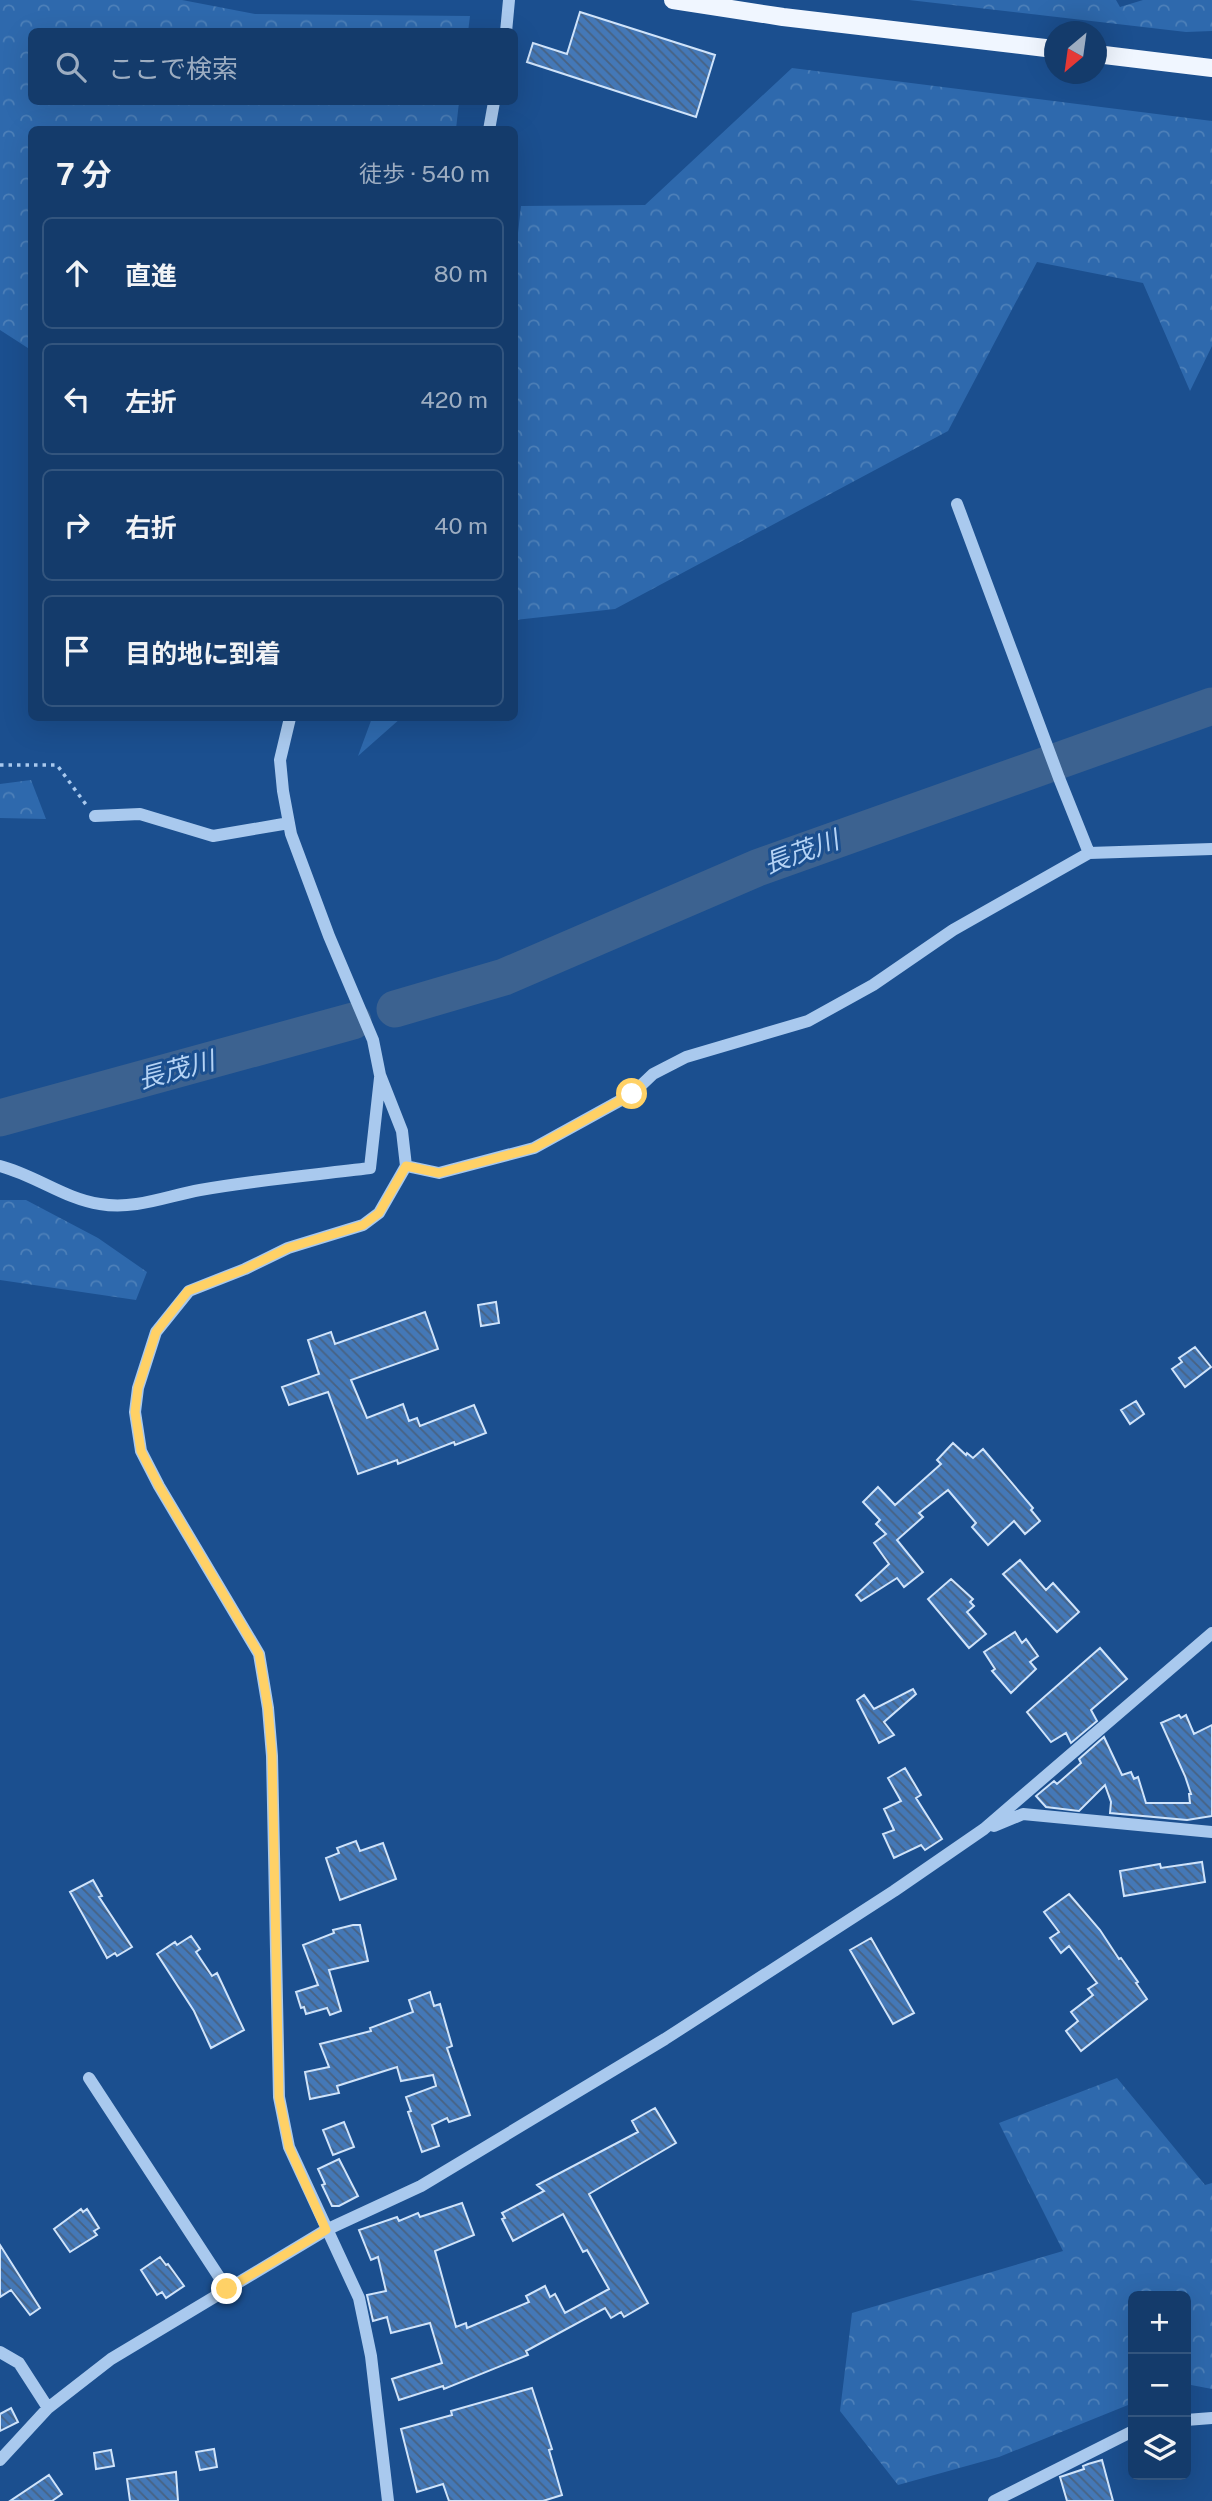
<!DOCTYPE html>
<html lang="ja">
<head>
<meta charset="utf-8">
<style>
  body { margin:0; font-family:"Public Sans","Noto Sans JP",sans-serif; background:#214673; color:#f1f3f6 }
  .controls { position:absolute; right:21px; bottom:21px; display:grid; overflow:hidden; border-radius:10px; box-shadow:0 7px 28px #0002 }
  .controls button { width:63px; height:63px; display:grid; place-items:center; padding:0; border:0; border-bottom:2px solid #33557e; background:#143b6b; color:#f1f3f6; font:35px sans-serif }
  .compass { position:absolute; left:1044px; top:21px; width:63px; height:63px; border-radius:50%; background:#143b6b; box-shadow:0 7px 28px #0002; rotate:209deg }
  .stop { position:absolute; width:21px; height:21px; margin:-16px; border:5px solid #ffd166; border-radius:50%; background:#fff }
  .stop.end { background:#ffd166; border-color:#fff; box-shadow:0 2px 7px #0008 }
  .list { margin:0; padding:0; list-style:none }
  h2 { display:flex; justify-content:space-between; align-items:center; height:91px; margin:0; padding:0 28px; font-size:30px }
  h2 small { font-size:23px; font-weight:400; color:#9dadc1 }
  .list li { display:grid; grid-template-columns:46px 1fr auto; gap:21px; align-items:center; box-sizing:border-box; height:112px; margin:0 14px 14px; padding:0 14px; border:2px solid #33557e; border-radius:10px }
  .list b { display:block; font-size:26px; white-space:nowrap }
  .list em { font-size:23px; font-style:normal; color:#9dadc1 }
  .icon { flex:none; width:38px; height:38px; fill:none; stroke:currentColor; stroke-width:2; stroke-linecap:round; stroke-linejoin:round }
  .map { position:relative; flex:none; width:1212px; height:2501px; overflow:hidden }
  .search { position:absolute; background:#143b6b; box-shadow:0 7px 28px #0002; left:28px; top:28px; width:490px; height:77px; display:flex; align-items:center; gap:18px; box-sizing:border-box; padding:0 24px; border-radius:10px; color:#9dadc1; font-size:26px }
  .panel { position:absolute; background:#143b6b; box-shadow:0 7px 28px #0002; left:28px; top:126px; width:490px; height:595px; border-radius:10px }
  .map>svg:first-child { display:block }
  .forest { fill:url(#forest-crowns) }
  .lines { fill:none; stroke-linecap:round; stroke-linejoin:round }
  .river { stroke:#3c6290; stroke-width:37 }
  .building { fill:url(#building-back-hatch); stroke:#cfe3fa; stroke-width:2 }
  .path { stroke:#a9c9ee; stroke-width:3.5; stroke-dasharray:3.5 5; stroke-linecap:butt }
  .minor { stroke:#a9c9ee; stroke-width:12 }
  .major { stroke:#f0f6ff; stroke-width:18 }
  .route { stroke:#ffd166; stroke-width:9 }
  .labels { text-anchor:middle; stroke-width:6; stroke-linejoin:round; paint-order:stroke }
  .water-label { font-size:26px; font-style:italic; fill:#b5d3f5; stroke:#1b4f8f }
</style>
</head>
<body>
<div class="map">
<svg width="1212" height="2501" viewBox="0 0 1212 2501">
  <defs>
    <pattern id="forest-crowns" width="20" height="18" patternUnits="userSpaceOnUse" patternTransform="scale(1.75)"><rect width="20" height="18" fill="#2e69ad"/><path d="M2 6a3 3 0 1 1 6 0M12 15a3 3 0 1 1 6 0" fill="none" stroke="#4d80b9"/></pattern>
    <pattern id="building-back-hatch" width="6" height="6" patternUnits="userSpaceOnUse" patternTransform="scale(1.75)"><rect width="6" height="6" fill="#4478b7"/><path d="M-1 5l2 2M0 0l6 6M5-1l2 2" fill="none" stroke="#486282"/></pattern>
  </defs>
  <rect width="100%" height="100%" fill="#1b4f8f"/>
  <!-- forest -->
  <path class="forest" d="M0,0H182L255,14L470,16L468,32H32V102H459L456,129L32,130L31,350L0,330Z
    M909,0H1116L1120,7L1143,0H1212V31L1186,32Z
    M792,68L1212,121V346L1190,391L1143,283L1037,262L948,431L615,609L515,620L514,269L521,206L645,205Z
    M372,718H401L358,756Z
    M31,780L46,819L0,818V784Z
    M0,1200H26L98,1238L147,1272L136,1300L0,1280Z
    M1117,2078L1205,2185L1212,2183V2389L1186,2384V2296H1133V2403L999,2457L898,2485L840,2411L852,2313L1063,2251L999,2123Z"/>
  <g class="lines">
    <!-- river -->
    <path class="river" d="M395,1009L504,977L757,868L1212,706
      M0,1118L353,1021"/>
  </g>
  <!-- building -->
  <path class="building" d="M580,12L715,55L696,117L527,62L533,43L567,54Z
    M496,1302L499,1323L481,1326L478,1305Z
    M425,1312L438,1349L351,1380L367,1418L403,1404L409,1421L417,1418L420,1426L474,1405L486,1433L455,1445L454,1442L398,1464L397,1460L358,1474L328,1392L289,1405L282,1387L319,1374L308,1340L331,1332L335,1344Z
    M1195,1347L1211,1367L1185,1387L1172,1369L1182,1362L1179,1358Z
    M1136,1401L1144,1414L1130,1424L1121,1410Z
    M953,1443L966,1455L967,1453L973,1458L983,1449L1033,1508L1031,1510L1040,1521L1025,1534L1014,1521L988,1545L972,1527L976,1523L948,1490L919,1513L923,1517L897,1540L923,1572L904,1587L897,1578L861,1601L856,1595L889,1564L874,1543L886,1534L876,1524L880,1520L863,1502L878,1487L895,1505L941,1464L937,1460Z
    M1020,1560L1046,1590L1053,1583L1079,1612L1057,1632L1003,1574Z
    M951,1579L973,1599L970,1602L974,1606L967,1612L986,1634L969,1648L928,1599Z
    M1015,1632L1022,1643L1026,1639L1038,1656L1030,1662L1036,1669L1011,1693L992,1671L995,1669L984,1652Z
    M1100,1648L1127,1679L1091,1710L1097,1721L1071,1743L1066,1733L1051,1742L1027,1712Z
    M913,1689L916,1694L884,1722L894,1735L879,1743L857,1700L864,1695L874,1709Z
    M1179,1715L1181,1718L1186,1715L1194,1734L1212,1725V1816L1187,1820L1110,1813L1111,1802L1105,1785L1079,1811L1046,1807L1036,1796L1054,1781L1057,1784L1081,1763L1079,1759L1104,1737L1122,1775L1131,1772L1134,1779L1138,1777L1146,1803H1190L1189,1794H1191L1185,1776L1161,1723Z
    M905,1768L921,1795L916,1798L942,1839L925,1850L921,1845L894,1858L883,1834L894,1830L884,1809L901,1801L888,1778Z
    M356,1841L360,1851L383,1843L396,1879L340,1900L326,1858L339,1853L337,1848Z
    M1202,1862L1205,1882L1124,1896L1120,1871L1160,1864L1161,1868Z
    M93,1880L102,1896L99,1897L132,1947L117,1956L115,1953L107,1958L106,1956L70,1892Z
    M1069,1894L1100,1930L1119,1959L1121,1958L1138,1982L1136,1983L1147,1999L1081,2051L1066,2031L1078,2021L1071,2012L1093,1995L1088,1989L1097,1983L1069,1946L1061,1953L1050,1938L1059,1932L1044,1912Z
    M353,1925H360L368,1961L329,1970L341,2011L330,2015L327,2008L306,2014L304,2007L301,2008L296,1992L318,1985L303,1945L334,1933L333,1930Z
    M191,1936L200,1949L196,1952L212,1976L217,1973L244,2030L211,2048L194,2011L157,1954L175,1942L177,1945Z
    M871,1938L914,2013L893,2024L850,1950Z
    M430,1992L434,2006L440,2004L452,2046L447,2048L470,2115L449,2122L447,2118L432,2125L439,2146L422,2152L408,2112L411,2111L406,2097L436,2086L433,2075L401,2081L397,2067L337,2086L339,2093L310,2099L305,2072L329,2067L320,2044L371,2031L370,2028L413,2012L409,2000Z
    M655,2108L676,2143L589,2194L648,2303L624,2317L621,2312L611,2318L605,2308L526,2351L528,2355L444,2389L443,2386L399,2400L392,2379L442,2363L430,2323L391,2333L387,2317L373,2321L367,2295L386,2291L378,2257L371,2260L359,2230L397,2217L399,2221L418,2213L420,2217L462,2203L474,2235L435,2251L456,2327L466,2323L467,2328L529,2302L526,2296L545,2286L550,2297L555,2294L565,2313L609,2289L587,2250L583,2252L563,2214L513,2241L502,2219L505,2218L502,2213L544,2191L537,2185L638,2132L632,2121Z
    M344,2122L354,2147L333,2155L323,2130Z
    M339,2159L358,2196L339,2206H332L322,2185L325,2184L318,2169Z
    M81,2209L83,2212L87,2209L99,2228L94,2231L97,2235L70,2252L54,2229Z
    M0,2245L40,2308L30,2315L11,2290L0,2297Z
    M160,2257L166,2265L168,2264L184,2286L166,2298L162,2292L157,2295L141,2270Z
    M532,2388L552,2449L549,2450L562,2495L543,2501H449L443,2484L417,2492L401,2429L452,2415L451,2411Z
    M11,2408L18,2422L0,2431V2414Z
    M214,2449L217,2467L200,2470L196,2452Z
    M111,2450L114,2466L96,2469L94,2453Z
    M1102,2460L1113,2501H1067L1060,2477L1084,2469L1083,2466L1088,2464Z
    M176,2472L178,2501H130L127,2479Z
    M49,2475L62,2494L52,2501H10Z"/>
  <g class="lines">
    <!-- path -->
    <path class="path" d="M0,765H57L87,806"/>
    <!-- minor -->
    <path class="minor" d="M506,32L509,0
      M489,130L494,102
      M957,504L1059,778L1089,853
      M290,718L280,760L283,791L291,834L329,936L373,1040L380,1075L402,1131L406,1166L379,1213L363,1225L288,1248L245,1269L189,1291L156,1332L138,1388L135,1412L141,1451L159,1486L259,1654L268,1708L272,1756L279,2097L289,2147L359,2298L371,2356L388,2501
      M95,816L140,814L213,836L289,823
      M0,1166C35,1175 65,1199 100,1204C135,1210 167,1196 200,1190C256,1180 314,1175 370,1168L380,1078
      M406,1166L439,1173L534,1148L632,1094L653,1074L686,1057L808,1021L873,985L953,930L1089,853L1212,849
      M994,1826L1023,1814L1212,1832
      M89,2078L227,2289
      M0,2352L19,2363L48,2408
      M1186,2420L1212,2418
      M0,2460L48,2408L111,2359L326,2230L421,2186L665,2039L894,1891L984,1829L1212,1633
      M994,2501L1133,2431"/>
    <!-- major -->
    <path class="major" d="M673,0L783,17L1054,49
      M1096,54L1212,68"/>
  </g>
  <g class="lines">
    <!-- route -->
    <path class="route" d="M227,2289L326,2230L289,2147L279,2097L272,1755L268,1708L259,1654L159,1486L141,1451L135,1412L138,1388L156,1332L188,1291L245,1269L288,1248L363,1225L379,1213L406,1166L439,1173L534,1148L632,1094"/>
  </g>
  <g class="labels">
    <!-- water labels -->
    <g class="water-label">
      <text transform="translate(801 852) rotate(-20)" y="9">長茂川</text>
      <text transform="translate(176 1070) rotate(-15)" y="9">長茂川</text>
    </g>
  </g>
</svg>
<div class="controls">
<button>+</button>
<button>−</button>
<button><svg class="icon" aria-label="layers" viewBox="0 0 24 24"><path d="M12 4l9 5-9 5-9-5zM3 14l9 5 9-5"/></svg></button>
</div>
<svg class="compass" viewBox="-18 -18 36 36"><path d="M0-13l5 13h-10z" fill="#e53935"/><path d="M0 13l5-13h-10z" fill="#9dadc1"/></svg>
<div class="stop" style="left:632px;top:1094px"></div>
<div class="stop end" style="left:227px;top:2289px"></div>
<div class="search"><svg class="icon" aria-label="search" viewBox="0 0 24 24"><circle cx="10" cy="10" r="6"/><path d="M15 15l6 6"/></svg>ここで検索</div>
<section class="panel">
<h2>7 分<small>徒歩 · 540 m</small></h2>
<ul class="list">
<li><svg class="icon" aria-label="ahead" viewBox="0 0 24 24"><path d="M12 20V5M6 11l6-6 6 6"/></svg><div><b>直進</b></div><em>80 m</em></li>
<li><svg class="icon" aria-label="left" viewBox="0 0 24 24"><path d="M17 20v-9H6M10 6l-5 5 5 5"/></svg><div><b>左折</b></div><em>420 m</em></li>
<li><svg class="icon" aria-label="right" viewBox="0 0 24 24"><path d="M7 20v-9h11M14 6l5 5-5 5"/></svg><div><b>右折</b></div><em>40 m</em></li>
<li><svg class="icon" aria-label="arrive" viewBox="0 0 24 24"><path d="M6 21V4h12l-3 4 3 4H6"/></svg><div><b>目的地に到着</b></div></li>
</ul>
</section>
</div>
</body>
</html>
